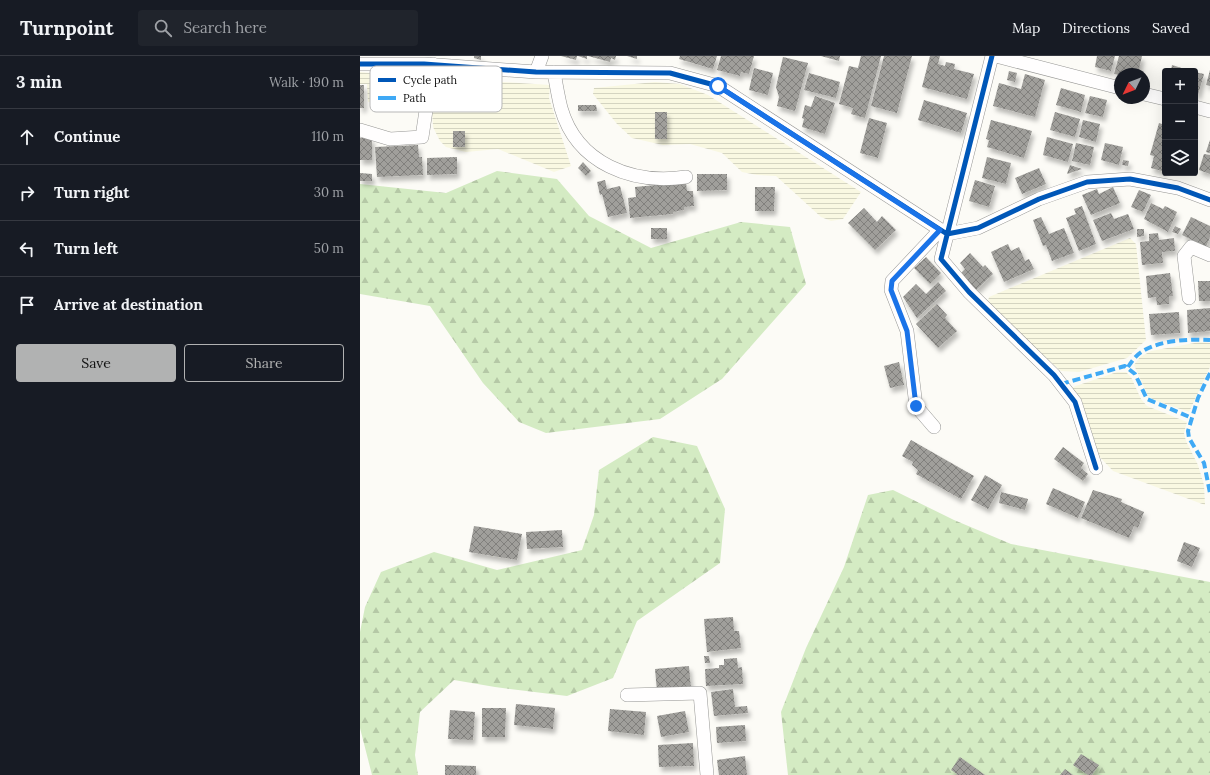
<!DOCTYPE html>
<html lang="en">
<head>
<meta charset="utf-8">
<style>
  body { margin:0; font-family:Lora,serif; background:#20242c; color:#f1f3f6 }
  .controls { position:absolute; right:12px; top:12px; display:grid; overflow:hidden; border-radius:4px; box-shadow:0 4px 16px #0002 }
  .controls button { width:36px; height:36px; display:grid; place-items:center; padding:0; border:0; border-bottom:1px solid #363941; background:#171b24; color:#f1f3f6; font:20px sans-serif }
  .compass { position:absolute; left:754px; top:12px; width:36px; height:36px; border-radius:50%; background:#171b24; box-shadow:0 4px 16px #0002; rotate:227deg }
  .stop { position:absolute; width:12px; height:12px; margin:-9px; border:3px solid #1a73e8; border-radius:50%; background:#fff }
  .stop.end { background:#1a73e8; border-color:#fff; box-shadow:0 1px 4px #0008 }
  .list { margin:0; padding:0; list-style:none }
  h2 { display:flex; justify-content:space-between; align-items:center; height:52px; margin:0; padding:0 16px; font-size:17px }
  h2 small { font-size:13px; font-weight:400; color:#9ea1a6 }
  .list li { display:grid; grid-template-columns:26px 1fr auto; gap:12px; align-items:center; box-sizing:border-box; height:56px; padding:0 16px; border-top:1px solid #363941 }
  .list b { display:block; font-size:15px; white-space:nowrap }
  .list em { font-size:13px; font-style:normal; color:#9ea1a6 }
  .actions { display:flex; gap:8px; padding:12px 16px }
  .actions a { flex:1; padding:9px 0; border:1px solid #b1b2b2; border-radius:4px; text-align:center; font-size:14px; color:#b1b2b2 }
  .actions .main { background:#b1b2b2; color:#111 }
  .icon { flex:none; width:22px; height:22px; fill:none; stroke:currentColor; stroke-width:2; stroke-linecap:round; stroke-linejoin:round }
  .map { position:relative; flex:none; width:850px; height:719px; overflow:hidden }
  header { display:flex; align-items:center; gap:24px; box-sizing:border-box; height:56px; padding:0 20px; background:#171b24; border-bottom:1px solid #363941 }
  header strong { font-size:19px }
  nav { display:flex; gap:22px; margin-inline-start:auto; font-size:14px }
  .search { width:280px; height:36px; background:#20242c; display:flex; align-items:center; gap:10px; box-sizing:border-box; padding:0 14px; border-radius:4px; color:#9ea1a6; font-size:15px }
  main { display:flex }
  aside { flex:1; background:#171b24 }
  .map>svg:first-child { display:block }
  .farmland { fill:url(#farmland-rules) }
  .forest { fill:url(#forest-firs) }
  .building { fill:url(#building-cross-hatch); filter:url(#shadow) }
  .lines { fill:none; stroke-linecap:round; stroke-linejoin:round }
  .street-casing { stroke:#969694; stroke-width:14 }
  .street { stroke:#fffefe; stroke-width:13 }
  .quiet { stroke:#3fa9f5; stroke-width:4; stroke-dasharray:8 4; stroke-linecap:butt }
  .cycleway-casing { stroke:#fff; stroke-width:8 }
  .cycleway { stroke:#0057b8; stroke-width:5 }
  .route { stroke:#1a73e8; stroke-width:5 }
  .key { fill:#fff; stroke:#b7b7b7; stroke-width:1 }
  .key-label { font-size:11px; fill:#101010 }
</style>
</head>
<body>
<header>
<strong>Turnpoint</strong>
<div class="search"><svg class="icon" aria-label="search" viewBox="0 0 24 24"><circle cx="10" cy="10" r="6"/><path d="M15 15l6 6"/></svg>Search here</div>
<nav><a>Map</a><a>Directions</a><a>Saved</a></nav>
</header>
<main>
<aside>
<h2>3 min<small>Walk · 190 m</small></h2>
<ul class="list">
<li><svg class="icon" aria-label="ahead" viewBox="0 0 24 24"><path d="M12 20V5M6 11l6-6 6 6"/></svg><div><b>Continue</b></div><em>110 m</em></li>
<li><svg class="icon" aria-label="right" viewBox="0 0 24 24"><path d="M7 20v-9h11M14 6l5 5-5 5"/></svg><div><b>Turn right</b></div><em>30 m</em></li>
<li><svg class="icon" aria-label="left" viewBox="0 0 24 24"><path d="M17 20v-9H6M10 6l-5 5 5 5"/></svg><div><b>Turn left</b></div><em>50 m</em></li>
<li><svg class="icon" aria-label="arrive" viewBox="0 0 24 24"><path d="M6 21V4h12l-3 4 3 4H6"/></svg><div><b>Arrive at destination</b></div></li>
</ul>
<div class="actions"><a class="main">Save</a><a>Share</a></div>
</aside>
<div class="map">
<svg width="850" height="719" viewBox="0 0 850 719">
  <defs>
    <pattern id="farmland-rules" width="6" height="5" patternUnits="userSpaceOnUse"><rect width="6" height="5" fill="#f9f8e2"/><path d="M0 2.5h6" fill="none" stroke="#d4d4c1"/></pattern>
    <pattern id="forest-firs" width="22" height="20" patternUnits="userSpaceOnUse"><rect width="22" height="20" fill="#d4ebc3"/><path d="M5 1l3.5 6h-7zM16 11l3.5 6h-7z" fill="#b5c8a6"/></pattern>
    <pattern id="building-cross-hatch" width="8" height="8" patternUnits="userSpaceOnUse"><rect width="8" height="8" fill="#a09f9b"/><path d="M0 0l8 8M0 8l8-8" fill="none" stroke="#81807d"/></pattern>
    <filter id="shadow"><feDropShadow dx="2.5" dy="4.5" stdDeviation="2" flood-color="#0004"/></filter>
  </defs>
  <rect width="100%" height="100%" fill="#fcfbf6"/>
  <!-- farmland -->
  <path class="farmland" d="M0,16L61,22L65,26L62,49L8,46L7,28H0Z
    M81,22L190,29L189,42L211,110L194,116L138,93L106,96L86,91L80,85L73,71L72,54Z
    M295,26L320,28L348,39L501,136L483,163L471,165L461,161L416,120L397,119L382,116L362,97L330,88L303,89L272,82L257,68L233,38L234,32Z
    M770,182L776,188L786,284L767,302L719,316L701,315L627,250L629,241Z
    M840,286L850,287V311L829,356L794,344L788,340L774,309L780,301L791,295Z
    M757,316H766L771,321L781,343L787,350L827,366L824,377L826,385L838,409L844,429L845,449L753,415L736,397L713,336V331Z"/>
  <!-- forest -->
  <path class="forest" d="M137,115L197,123L229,160L291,192L381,166L430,171L446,228L362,323L300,363L186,377L159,366L123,327L70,250L0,238V128L86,137Z
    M293,381L337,390L365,453L360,507L277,565L253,622L207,640L135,631L94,624L60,656L55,699L58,719H12L0,672V576L5,551L21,516L74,496L137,514L222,494L234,459L239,414Z
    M533,434L594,464L651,488L850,526V719H428L421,656L446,592L484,511L508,439Z"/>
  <!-- building -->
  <path class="building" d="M114,0H121V4L114,2Z
    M201,0H217L216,4Z
    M218,0H227V3Z
    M228,0H256L255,4L251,2L250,6Z
    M267,0H277V3Z
    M320,0H357L353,13L319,3Z
    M361,0H394L389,18L381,16L380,20L357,14Z
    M461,0H480L479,5Z
    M501,0H521L505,62L491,58L493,52L479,48L489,10L498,12Z
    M524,0H552L537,57L511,50Z
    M570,0H580L578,8L585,10L586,6L595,8L594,13L614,18L607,43L562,31Z
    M737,0H755L751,15L735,11Z
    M759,0H782L778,18H760V19L754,18Z
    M423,1L448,7L435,55L417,50L419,41L416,31Z
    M812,9L831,15H811Z
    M394,12L413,17L408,39L389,34Z
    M850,14V30L846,29Z
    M649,15L657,17L655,26L647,24Z
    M835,16L844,18L838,39L835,38Z
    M449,17L480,26L476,42L444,34Z
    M665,18L685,24L675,61L633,50L639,27L661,33Z
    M0,29H4V52H0Z
    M701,32L725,39L721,56L696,49Z
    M455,40L475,47L465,78L442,71L444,63L442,62L445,49L451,51Z
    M730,40L747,44L743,61L725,57Z
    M564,44L607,57L601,77L558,64Z
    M218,49H236L237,55H218Z
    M295,56H307V83H295Z
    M695,56L720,63L715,81L690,74Z
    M805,59V116L791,112L794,100L790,99L799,67L802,68Z
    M509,62L527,67L518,102L500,97Z
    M631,64L672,75L664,102L627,91L629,84L626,83Z
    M723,64L740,68L736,86L719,81Z
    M93,75H105V91H93Z
    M687,81L713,88L708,106L683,99Z
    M0,82H12V104H0Z
    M850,84V97L846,96Z
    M716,87L734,91L730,109L712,105Z
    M745,87L763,91L759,109L741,104Z
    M58,89L59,101H62L63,119L17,121L15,91Z
    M844,98L850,99V118L839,114Z
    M97,101V118L67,119V102Z
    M627,101L651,107L646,128L622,122Z
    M763,104L769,105L768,110L762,109Z
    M223,106L231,115L226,120L218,112Z
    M710,109L722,113L707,118Z
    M679,112L686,128L662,138L655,122Z
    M0,117L12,118V125H0Z
    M337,118H367V134L337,135Z
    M245,124L247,133L260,130L267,157L248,161L242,138L240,139L237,126Z
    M615,124L635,130L629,151L609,145Z
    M326,126L327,135H333L334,150L324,151V154L313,156V158L270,162L268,142L276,141L275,131Z
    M395,131H415L414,155H395Z
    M753,131L760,147L731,159L722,139L737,133L739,138Z
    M779,134L791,139L783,156L771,151Z
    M791,147L803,153L805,150L817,156L808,176L784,163Z
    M722,150L736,188L719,195L706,162L716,158L714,153Z
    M504,152L517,166L522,160L536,174L515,194L488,167Z
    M751,157L754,163L768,158L774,173L742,185L733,164Z
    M681,161L689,178L704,172L714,197L692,205L686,189L683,190L673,164Z
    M831,161L850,170V181L846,191L822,179Z
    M815,170L821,173L818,178L812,176Z
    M291,172H307V183H291Z
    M777,173H784V180L777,181Z
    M798,177L799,184L814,182L815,195L802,196L803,207L782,209L780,186L789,185V178Z
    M648,188L651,195L659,191L665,205L669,203L674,213L644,226L631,196Z
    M610,197L623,211L625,209L633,218L616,234L601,217L605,213L600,207Z
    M566,201L581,217L570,228L554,212Z
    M810,217L813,240H809V248L797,249L796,241L788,242L786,220Z
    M838,225H850V245H839Z
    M578,226L586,235L557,262L543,241L556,228L566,238Z
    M577,248L587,259L585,262L597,275L578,292L556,268Z
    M850,252V275L828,277L827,254Z
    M819,256L820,277L791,279L789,258Z
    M539,306L544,329L530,332L524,310Z
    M551,384L614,420L601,443L556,418L558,414L552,409L553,406L542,400Z
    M703,391L724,407L721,412L728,418L723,425L694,403Z
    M625,419L642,429L628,453L611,444Z
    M693,432L725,446L718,462L686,448Z
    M733,434L762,443L761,446L784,456L778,472L774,470L769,482L721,462Z
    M641,436L668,443L665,454L639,447Z
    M114,470L162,478L157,504L109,496Z
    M202,474L203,491L167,493L166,476Z
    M824,486L840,492L832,511L817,505Z
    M373,561L374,575H379L381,592L347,596L344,563Z
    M344,600H349L350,607H345Z
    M377,602L378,612L382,611L383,628L346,630L345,613L359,612V609H364V603Z
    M329,610L331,632L297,635L295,613Z
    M373,633L375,651L387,650L388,657L354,660L351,636Z
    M156,648L195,652L193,673L154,669Z
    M122,652H146L145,681H122Z
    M250,653L286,656L284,679L248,675Z
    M90,654L115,656L113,684L88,683Z
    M325,655L329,676L301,681L297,660Z
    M385,669L386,685L357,687L356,671Z
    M333,687L334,710L299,711L298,689Z
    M721,698L739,709L732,719H728L713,709Z
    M385,700L387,719H359L357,704Z
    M600,701L625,719H596L597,718L591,714Z
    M85,709L116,710V719H85Z
    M705,713L713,719H700Z"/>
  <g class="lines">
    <defs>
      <path id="street" d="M632,0L581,203L609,236L694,319L715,346L736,412
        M636,0L760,32
        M0,8H64L176,16L310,17L358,30L587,178L618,172L679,143L727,126L770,123L818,132L850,144
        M176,16L182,0
        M194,16C196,28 198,40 201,52C217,108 273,129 326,121
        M784,38L805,43
        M835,51L850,55
        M0,74L30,83L62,81L73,8
        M829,242L824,200L831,191L850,199
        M574,371L556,350L547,275L531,234L532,225L580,174
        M267,639L340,637L347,719"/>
    </defs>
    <!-- street casing -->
    <use href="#street" class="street-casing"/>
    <!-- street -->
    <use href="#street" class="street"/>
    <!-- quiet -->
    <path class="quiet" d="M768,311C772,305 776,299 783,295C801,284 829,283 850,284
      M850,317L838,342L828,375L829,382L844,407L850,437
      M701,328L765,310L775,318L787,343L832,362"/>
    <defs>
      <path id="cycleway" d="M632,0L581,203L609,236L694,319L715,346L736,412
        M0,8H64L176,16L310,17L358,30L587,178L618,172L679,143L727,126L770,123L818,132L850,144"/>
    </defs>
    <!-- cycleway casing -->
    <use href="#cycleway" class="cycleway-casing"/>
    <!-- cycleway -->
    <use href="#cycleway" class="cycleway"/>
  </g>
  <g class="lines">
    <!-- route -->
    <path class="route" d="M358,30L580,174L532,225L531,234L547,275L556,350"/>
  </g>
  <!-- legend -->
  <rect x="10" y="10" width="132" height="46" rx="6" class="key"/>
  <rect x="18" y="22" width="18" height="4" fill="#0057b8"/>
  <rect x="18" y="40" width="18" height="4" fill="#3fa9f5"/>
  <g class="key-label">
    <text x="43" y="28">Cycle path</text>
    <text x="43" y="46">Path</text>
  </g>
</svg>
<div class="controls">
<button>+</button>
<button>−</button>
<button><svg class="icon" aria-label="layers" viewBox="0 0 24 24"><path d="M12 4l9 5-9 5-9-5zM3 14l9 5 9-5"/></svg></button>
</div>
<svg class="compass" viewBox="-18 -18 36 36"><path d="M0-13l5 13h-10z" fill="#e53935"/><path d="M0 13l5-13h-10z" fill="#9ea1a6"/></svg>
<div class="stop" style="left:358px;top:30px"></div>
<div class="stop end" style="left:556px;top:350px"></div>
</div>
</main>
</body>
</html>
